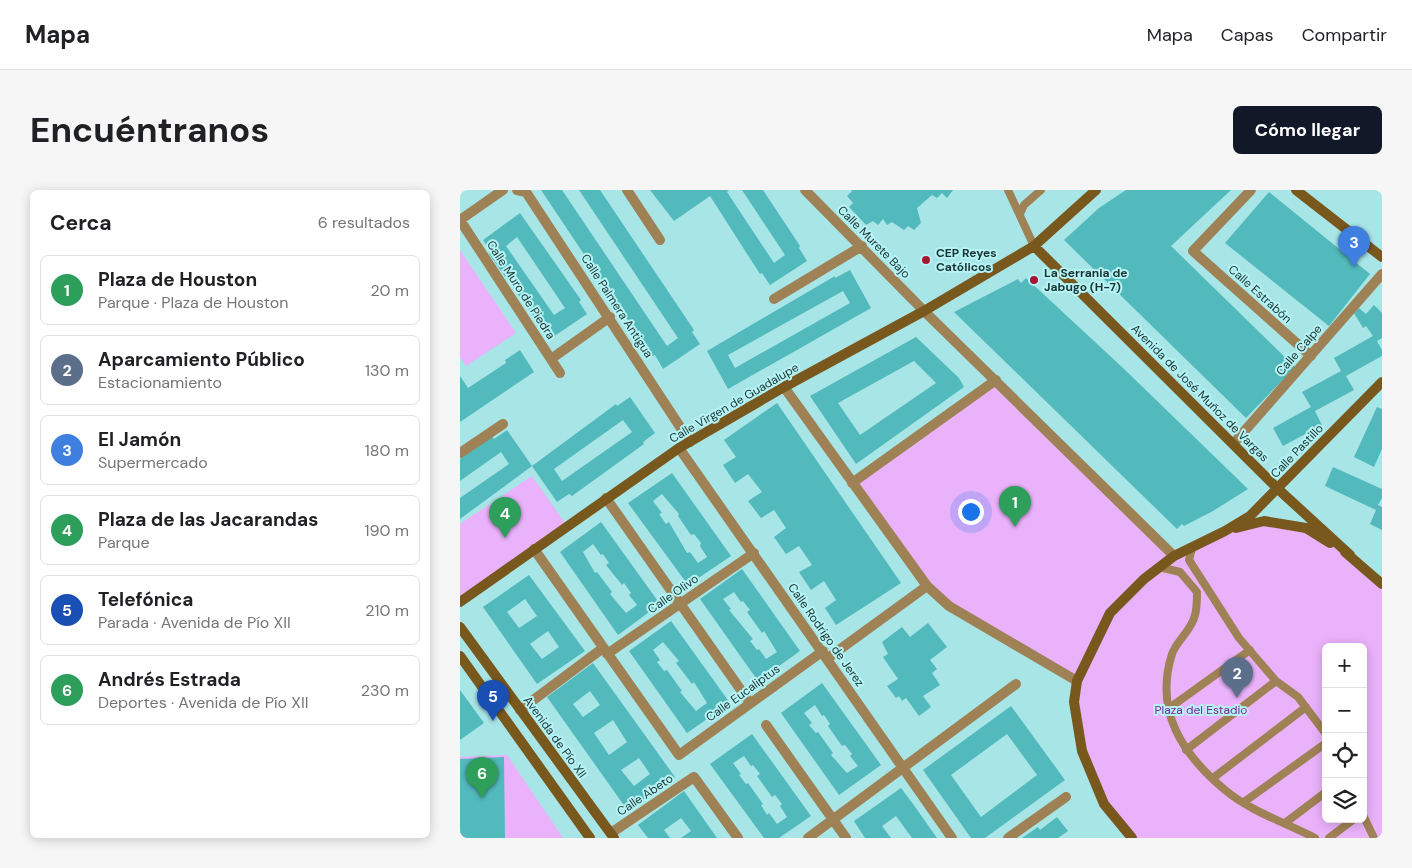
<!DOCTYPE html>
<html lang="es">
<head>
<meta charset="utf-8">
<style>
  body { margin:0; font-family:"DM Sans",sans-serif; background:#f6f6f6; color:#202124 }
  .controls { position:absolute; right:15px; bottom:15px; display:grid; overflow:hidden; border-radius:8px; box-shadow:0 2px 12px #0003 }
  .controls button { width:45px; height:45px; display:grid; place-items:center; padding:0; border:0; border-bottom:1px solid #e0e0e0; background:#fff; color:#202124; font:25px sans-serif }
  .you { position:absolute; left:510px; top:321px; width:18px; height:18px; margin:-12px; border:4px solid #fff; border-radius:50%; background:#1a73e8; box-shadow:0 0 0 8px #1a73e833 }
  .badge { display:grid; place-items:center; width:32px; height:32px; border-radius:50%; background:#111827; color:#fff; font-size:16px; font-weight:700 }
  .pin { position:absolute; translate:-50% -41px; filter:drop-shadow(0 1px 2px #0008) }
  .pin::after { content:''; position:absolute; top:26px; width:18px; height:15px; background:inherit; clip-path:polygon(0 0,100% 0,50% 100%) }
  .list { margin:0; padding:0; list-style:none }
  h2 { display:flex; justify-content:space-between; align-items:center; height:65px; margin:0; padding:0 20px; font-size:21px }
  h2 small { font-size:16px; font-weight:400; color:#757577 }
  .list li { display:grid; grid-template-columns:32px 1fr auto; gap:15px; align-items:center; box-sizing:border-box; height:70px; margin:0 10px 10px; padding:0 10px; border:1px solid #e0e0e0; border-radius:8px }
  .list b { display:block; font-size:19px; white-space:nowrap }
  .list p { margin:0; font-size:16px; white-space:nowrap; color:#757577 }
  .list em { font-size:16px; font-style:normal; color:#757577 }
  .icon { flex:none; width:28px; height:28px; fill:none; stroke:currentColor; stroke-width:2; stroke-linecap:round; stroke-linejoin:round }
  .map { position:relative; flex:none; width:922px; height:648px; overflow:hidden; border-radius:8px }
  header { display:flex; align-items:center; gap:30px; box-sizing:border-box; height:70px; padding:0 25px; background:#fff; border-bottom:1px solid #e0e0e0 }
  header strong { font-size:24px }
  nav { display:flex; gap:28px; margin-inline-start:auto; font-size:18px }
  .intro { display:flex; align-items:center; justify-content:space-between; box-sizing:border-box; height:120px; padding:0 30px }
  h1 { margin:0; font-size:35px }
  .button { padding:12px 22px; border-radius:8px; background:#111827; color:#fff; font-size:18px; font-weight:700 }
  main { display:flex; gap:30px; padding:0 30px }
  aside { flex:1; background:#fff; border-radius:8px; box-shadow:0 2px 12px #0003 }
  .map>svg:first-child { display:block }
  .green { fill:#eab2fb; fill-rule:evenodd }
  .building { fill:#52b9bc; fill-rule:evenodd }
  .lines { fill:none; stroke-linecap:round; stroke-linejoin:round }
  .lane { stroke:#9e8154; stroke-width:8 }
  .street { stroke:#9e8154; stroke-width:10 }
  .secondary { stroke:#79581e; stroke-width:10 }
  .poi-dot { fill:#aa1433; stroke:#b5f3f4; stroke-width:2 }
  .labels { text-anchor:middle; stroke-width:4; stroke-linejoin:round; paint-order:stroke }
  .street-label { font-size:12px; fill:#1a3333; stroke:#b5f3f4 }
  .poi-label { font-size:12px; font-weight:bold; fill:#1a3333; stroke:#b5f3f4; text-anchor:start }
  .park-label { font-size:12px; fill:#7f2398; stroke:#b5f3f4 }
</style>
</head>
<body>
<header>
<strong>Mapa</strong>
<nav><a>Mapa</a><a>Capas</a><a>Compartir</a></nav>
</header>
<div class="intro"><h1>Encuéntranos</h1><a class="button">Cómo llegar</a></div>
<main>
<aside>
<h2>Cerca<small>6 resultados</small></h2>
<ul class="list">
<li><span class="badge" style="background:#2e9e5b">1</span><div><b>Plaza de Houston</b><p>Parque · Plaza de Houston</p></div><em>20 m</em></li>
<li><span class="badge" style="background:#5c6f8a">2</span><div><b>Aparcamiento Público</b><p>Estacionamiento</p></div><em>130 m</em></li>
<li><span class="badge" style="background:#3f7fe0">3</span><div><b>El Jamón</b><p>Supermercado</p></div><em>180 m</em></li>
<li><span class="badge" style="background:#2e9e5b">4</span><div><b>Plaza de las Jacarandas</b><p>Parque</p></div><em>190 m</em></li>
<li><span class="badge" style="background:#1a4fb4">5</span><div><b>Telefónica</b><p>Parada · Avenida de Pío XII</p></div><em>210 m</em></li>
<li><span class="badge" style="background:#2e9e5b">6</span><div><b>Andrés Estrada</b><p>Deportes · Avenida de Pío XII</p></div><em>230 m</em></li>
</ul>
</aside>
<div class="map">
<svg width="922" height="648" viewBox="0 0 922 648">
  <rect width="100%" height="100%" fill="#a8e5e7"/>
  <!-- green -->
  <path class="green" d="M0,60L56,143L6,176L0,167Z
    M536,190L714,366L740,352L804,331L846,338L890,365L922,394V648H672L644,614L622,561L617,491L489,416L392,293ZM866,457H903V629H866Z
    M72,286L107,336L0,412V334Z
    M47,565L103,648H0V567Z"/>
  <!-- building -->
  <path class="building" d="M81,0H102L207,156L218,148L119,0H140L234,140L232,142L240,154L203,179L195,165L192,166Z
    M190,0H269L267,2L314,73L325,65L282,0H303L340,56L339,58L347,71L310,95L302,83L300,84L250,6L214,31Z
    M391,0H493L487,8L482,3L477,8L472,5L457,18L461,33L454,40L448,36L444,40L432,32L427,35L423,29L418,35L413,31L406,35L389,17L393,13L387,6L392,1Z
    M666,0H771L711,56L835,177L786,228L604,50L639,18Z
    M809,2L910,84L869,136L765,53Z
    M60,23L121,110L119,112L127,124L90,149L29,64L31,62L23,50ZM57,47L105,118L94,125L46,56Z
    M390,80L411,118L268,199L247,161L375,86V88ZM383,101L390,113L275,178L268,165Z
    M566,88L662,177L788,299L753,321L724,336L722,334L717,339L494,122L558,89L561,93Z
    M914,115L922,123V148L917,151L922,160V166L886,186L894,200L855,221L862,235L823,256L813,238L851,217L842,202L881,181L874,168L913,146L906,136L903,138L894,123L899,118L906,124Z
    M456,147L499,188L504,197L396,274L350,206ZM454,171L476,193L400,245L378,213Z
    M60,160L74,182L0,232V186L8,198L46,173L45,170Z
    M170,207L195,243L183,252L184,254L112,306L109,304L97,312L72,276L0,329V308L49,274L41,262L0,291V269L32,246L34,249L47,240L72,276L156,214L157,216ZM163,230L172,242L102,291L94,279Z
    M317,213L441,393L376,435L365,418L376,410L364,391L351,400L339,382L352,375L339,356L326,364L314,347L326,338L314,320L301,328L288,311L302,302L288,284L275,293L263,275L276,267L264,250Z
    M917,217L922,219V259L914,277L894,267Z
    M873,277L922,299V308L918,315L922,317V340L910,334L916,320L865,296Z
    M212,283L271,366L228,395L168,313ZM202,304L219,324L218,326L231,345L234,344L241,353L240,356L247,367L238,373L230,362L227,363L209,332L206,334L199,324L202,323L193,311Z
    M141,332L200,414L158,445L100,362ZM133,354L141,365L143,364L149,373L146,375L162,395L164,393L171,403L169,405L177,415L166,423L150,404L152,402L137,382L135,383L123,362Z
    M282,379L340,461L298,491L240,409ZM274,402L281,412L283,411L290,420L287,422L302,443L304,441L317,462L306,469L299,459L297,460L290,451L293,449L269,420L271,419L263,409Z
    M69,385L125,461L77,494L23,417ZM65,409L77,426L59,438L47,422ZM88,441L99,457L82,469L70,454Z
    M211,431L270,513L227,543L169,461ZM203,452L219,471L216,473L232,494L234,492L247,513L236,521L220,502L222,501L207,480L204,481L197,472L200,470L193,460Z
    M468,433L487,457L470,470L477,479L472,483L480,495L463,506L471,517L459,526L446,508L442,511L439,506L436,508L427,496L438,489L423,467L428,464L422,452L442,437L450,447Z
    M133,473L215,587L168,621L87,507ZM130,501L140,515L123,527L113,514ZM153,530L167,552L149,565L134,543ZM179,568L190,584L174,596L161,580Z
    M362,493L421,575L379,605L321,523ZM355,515L362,526L364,525L370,534L368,536L382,556L385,555L392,564L390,566L398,576L387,583L371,565L373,563L358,542L356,543L349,535L352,533L344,523Z
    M0,500L24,533L0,550Z
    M551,516L605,590L525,648H511L463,580ZM547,544L577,585L521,627L491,585Z
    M292,544L351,626L319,648H304L250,574ZM284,566L291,576L293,575L300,584L297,586L312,607L315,605L322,614L320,616L327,627L317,634L309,623L307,625L301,615L303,614L288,593L286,594L279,585L281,584L273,573Z
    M44,567L45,648H0V569Z
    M441,598L453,614L477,648H452L436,626L422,636L431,648H405L394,631Z
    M224,601L257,648H221L231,641L221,628L204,640L210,648H188L178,635Z
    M597,627L608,641L598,648H562L578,637L580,640Z"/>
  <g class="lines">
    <!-- lane -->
    <path class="lane" d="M548,0L574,56
      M560,24L564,15L581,0
      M732,358L729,370L779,448L816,491L838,507L866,544
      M699,377L720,382L737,402C737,410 737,418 735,425C732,440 717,450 712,464C694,521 722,564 765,600C790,621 826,633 855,648
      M708,519L790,460
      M726,560L816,491
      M753,588L846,517
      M784,612L866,553
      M903,625L914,648
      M825,633L866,602
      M869,648L894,629"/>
    <!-- street -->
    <path class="street" d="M57,0L66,2L230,252
      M167,0L200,50
      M345,0L464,121L714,366
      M791,0L733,61L851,166
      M0,30L100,183
      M0,30L43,0
      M314,109L402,56
      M91,169L150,127
      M324,197L467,396L489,416L617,491
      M774,253L922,84
      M219,258L492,648
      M0,263L43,234
      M392,293L536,190
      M146,308L290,513
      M74,359L219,565L363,461
      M147,464L294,363
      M368,468L467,396
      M60,520L143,458
      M306,535L386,648
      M151,643L234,587L278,648
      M348,648L556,494
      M548,648L606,607"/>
    <!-- secondary -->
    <path class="secondary" d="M836,0L922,67
      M574,56L818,299L890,365
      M776,338L804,331L846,338L870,353
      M885,362L922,394
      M0,412L219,258L324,197L464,121L574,56L636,0
      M0,437L154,648
      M0,466L130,648
      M672,648L644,614L622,561L614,512L617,491L650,423L684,389L714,366L765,341L790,326L922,192"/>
  </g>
  <!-- markers -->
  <g class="poi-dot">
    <circle cx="466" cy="70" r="5"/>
    <circle cx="574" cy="90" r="5"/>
  </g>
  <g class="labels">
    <!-- street labels -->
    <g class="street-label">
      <text transform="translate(414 52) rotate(45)" y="4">Calle Murete Bajo</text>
      <text transform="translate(61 100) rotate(57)" y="4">Calle Muro de Piedra</text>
      <text transform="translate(800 104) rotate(42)" y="4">Calle Estrabón</text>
      <text transform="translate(157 116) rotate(57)" y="4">Calle Palmera Antigua</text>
      <text transform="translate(839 160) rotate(-49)" y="4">Calle Calpe</text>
      <text transform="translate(740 203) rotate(45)" y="4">Avenida de José Muñoz de Vargas</text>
      <text transform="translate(274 213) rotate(-30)" y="4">Calle Virgen de Guadalupe</text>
      <text transform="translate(837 261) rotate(-46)" y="4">Calle Pastillo</text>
      <text transform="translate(213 404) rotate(-35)" y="4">Calle Olivo</text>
      <text transform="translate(366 445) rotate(55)" y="4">Calle Rodrigo de Jerez</text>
      <text transform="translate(283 503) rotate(-36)" y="4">Calle Eucaliptus</text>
      <text transform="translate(95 547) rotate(54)" y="4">Avenida de Pío XII</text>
      <text transform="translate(185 605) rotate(-34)" y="4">Calle Abeto</text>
    </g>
    <!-- poi labels -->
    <g class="poi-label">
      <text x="476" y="67">CEP Reyes<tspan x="476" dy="14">Católicos</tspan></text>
      <text x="584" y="87">La Serrania de<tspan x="584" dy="14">Jabugo (H-7)</tspan></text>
    </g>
    <!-- park labels -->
    <g class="park-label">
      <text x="741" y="524">Plaza del Estadio</text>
    </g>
  </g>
</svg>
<div class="controls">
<button>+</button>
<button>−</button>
<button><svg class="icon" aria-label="locate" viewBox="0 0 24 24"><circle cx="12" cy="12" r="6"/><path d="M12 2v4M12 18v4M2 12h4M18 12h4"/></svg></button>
<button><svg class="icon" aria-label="layers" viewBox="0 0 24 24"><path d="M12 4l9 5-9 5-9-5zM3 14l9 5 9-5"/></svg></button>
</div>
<div class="you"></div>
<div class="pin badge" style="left:555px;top:337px;background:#2e9e5b">1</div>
<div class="pin badge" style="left:777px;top:508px;background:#5c6f8a">2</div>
<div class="pin badge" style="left:894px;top:77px;background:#3f7fe0">3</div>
<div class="pin badge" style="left:45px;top:348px;background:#2e9e5b">4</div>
<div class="pin badge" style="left:33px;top:531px;background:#1a4fb4">5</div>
<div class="pin badge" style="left:22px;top:608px;background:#2e9e5b">6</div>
</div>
</main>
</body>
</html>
